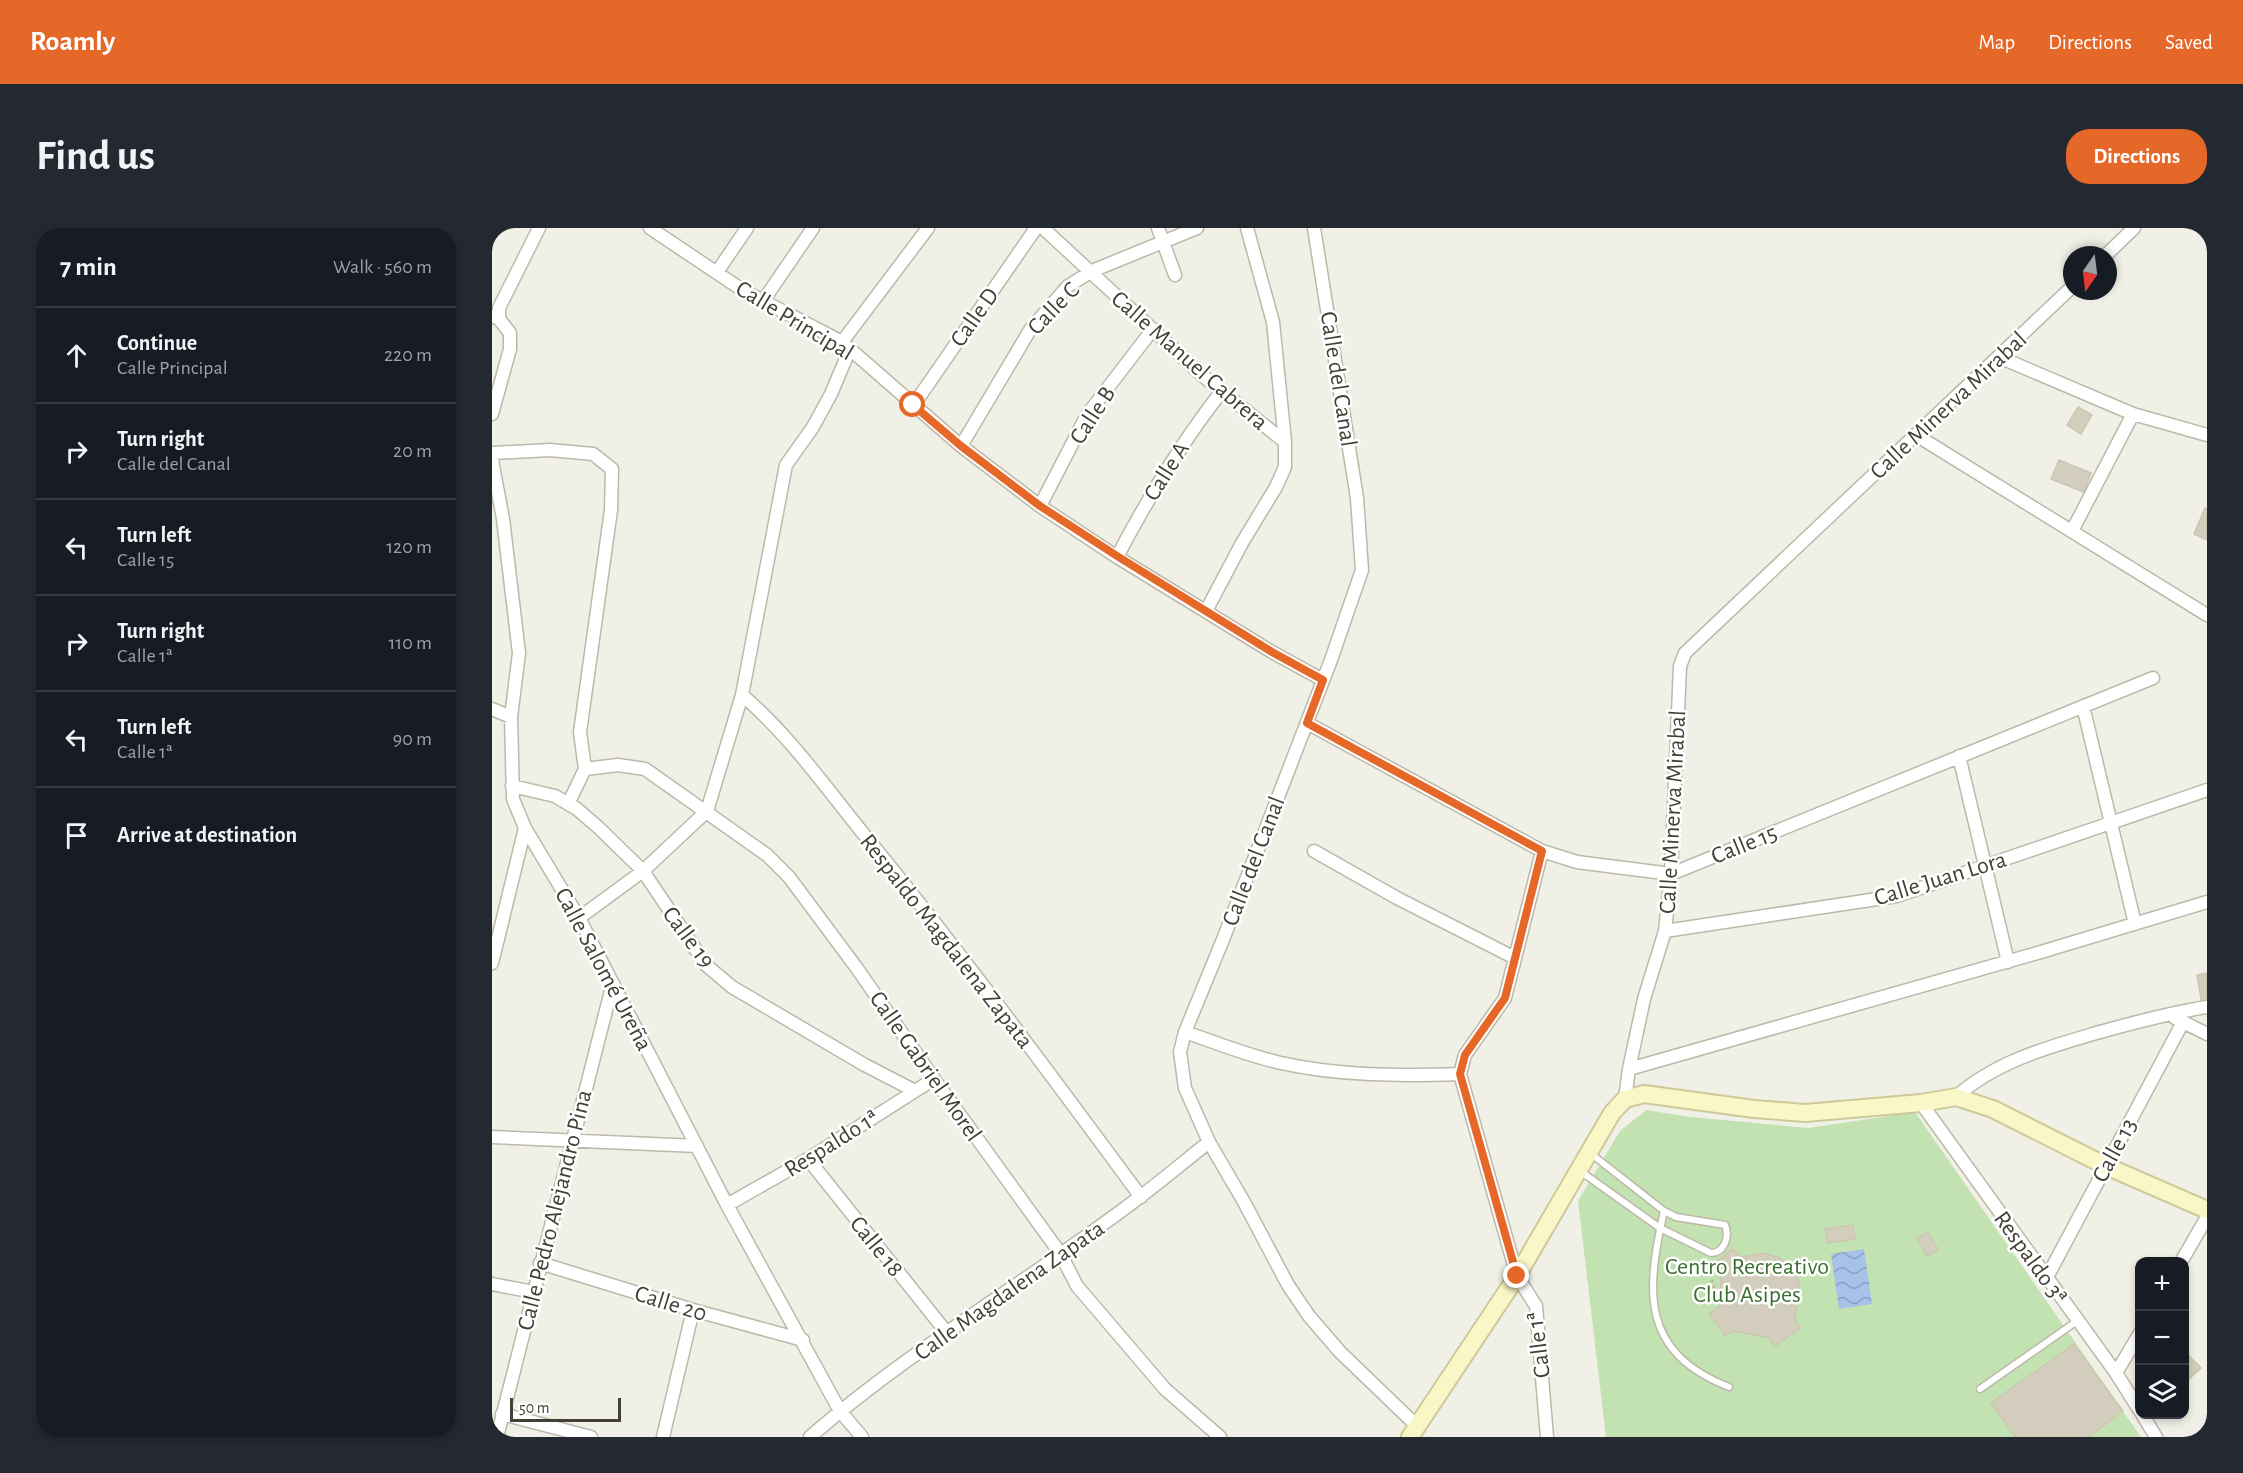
<!DOCTYPE html>
<html lang="en">
<head>
<meta charset="utf-8">
<style>
  body { margin:0; font-family:"Alegreya Sans",sans-serif; background:#242831; color:#f1f3f6 }
  .controls { position:absolute; right:18px; bottom:18px; display:grid; overflow:hidden; border-radius:12px; box-shadow:0 3px 9px #0003 }
  .controls button { width:54px; height:54px; display:grid; place-items:center; padding:0; border:0; border-bottom:2px solid #363941; background:#171b24; color:#f1f3f6; font:30px sans-serif }
  .compass { position:absolute; left:1571px; top:18px; width:54px; height:54px; border-radius:50%; background:#171b24; box-shadow:0 3px 9px #0003; rotate:194deg }
  .scale { position:absolute; left:18px; bottom:15px; width:111px; box-sizing:border-box; padding-left:6px; border:3px solid #434036; border-top:0; font-size:16px; line-height:21px; white-space:nowrap; color:#434036; -webkit-text-stroke:4px #fff; paint-order:stroke }
  .stop { position:absolute; width:18px; height:18px; margin:-14px; border:4px solid #e66828; border-radius:50%; background:#fff }
  .stop.end { background:#e66828; border-color:#fff; box-shadow:0 2px 6px #0008 }
  .list { margin:0; padding:0; list-style:none }
  h2 { display:flex; justify-content:space-between; align-items:center; height:78px; margin:0; padding:0 24px; font-size:26px }
  h2 small { font-size:20px; font-weight:400; color:#9ea1a6 }
  .list li { display:grid; grid-template-columns:39px 1fr auto; gap:18px; align-items:center; box-sizing:border-box; height:96px; padding:0 24px; border-top:2px solid #363941 }
  .list b { display:block; font-size:22px; white-space:nowrap }
  .list p { margin:0; font-size:20px; white-space:nowrap; color:#9ea1a6 }
  .list em { font-size:20px; font-style:normal; color:#9ea1a6 }
  .icon { flex:none; width:33px; height:33px; fill:none; stroke:currentColor; stroke-width:2; stroke-linecap:round; stroke-linejoin:round }
  .map { position:relative; flex:none; width:1715px; height:1209px; overflow:hidden; border-radius:24px }
  header { display:flex; align-items:center; gap:36px; box-sizing:border-box; height:84px; padding:0 30px; background:#e66828; color:#fff }
  header strong { font-size:28px }
  nav { display:flex; gap:33px; margin-inline-start:auto; font-size:21px }
  .intro { display:flex; align-items:center; justify-content:space-between; box-sizing:border-box; height:144px; padding:0 36px }
  h1 { margin:0; font-size:42px }
  .button { padding:15px 27px; border-radius:24px; background:#e66828; color:#fff; font-size:21px; font-weight:700 }
  main { display:flex; gap:36px; padding:0 36px }
  aside { flex:1; background:#171b24; border-radius:24px; box-shadow:0 3px 9px #0003 }
  .map>svg:first-child { display:block }
  .park { fill:#c3e2b2 }
  .water { fill:url(#water-waves) }
  .building { fill:#d2cdbc; stroke:#ccc6b0; stroke-width:1.5 }
  .lines { fill:none; stroke-linecap:round; stroke-linejoin:round }
  .lane-casing { stroke:#bcb9a9; stroke-width:9 }
  .street-casing { stroke:#bcb9a9; stroke-width:15 }
  .secondary-casing { stroke:#cdc999; stroke-width:20 }
  .path { stroke:#bcb79c; stroke-width:3; stroke-dasharray:3 3; stroke-linecap:butt }
  .lane { stroke:#fff; stroke-width:6 }
  .street { stroke:#fff; stroke-width:12 }
  .secondary { stroke:#f9f7c8; stroke-width:16 }
  .route { stroke:#e66828; stroke-width:8 }
  .labels { text-anchor:middle; stroke-width:5; stroke-linejoin:round; paint-order:stroke }
  .street-label { font-size:24px; fill:#434036; stroke:#fff }
  .park-label { font-size:24px; fill:#3b6f2f; stroke:#fff }
</style>
</head>
<body>
<header>
<strong>Roamly</strong>
<nav><a>Map</a><a>Directions</a><a>Saved</a></nav>
</header>
<div class="intro"><h1>Find us</h1><a class="button">Directions</a></div>
<main>
<aside>
<h2>7 min<small>Walk · 560 m</small></h2>
<ul class="list">
<li><svg class="icon" aria-label="ahead" viewBox="0 0 24 24"><path d="M12 20V5M6 11l6-6 6 6"/></svg><div><b>Continue</b><p>Calle Principal</p></div><em>220 m</em></li>
<li><svg class="icon" aria-label="right" viewBox="0 0 24 24"><path d="M7 20v-9h11M14 6l5 5-5 5"/></svg><div><b>Turn right</b><p>Calle del Canal</p></div><em>20 m</em></li>
<li><svg class="icon" aria-label="left" viewBox="0 0 24 24"><path d="M17 20v-9H6M10 6l-5 5 5 5"/></svg><div><b>Turn left</b><p>Calle 15</p></div><em>120 m</em></li>
<li><svg class="icon" aria-label="right" viewBox="0 0 24 24"><path d="M7 20v-9h11M14 6l5 5-5 5"/></svg><div><b>Turn right</b><p>Calle 1ª</p></div><em>110 m</em></li>
<li><svg class="icon" aria-label="left" viewBox="0 0 24 24"><path d="M17 20v-9H6M10 6l-5 5 5 5"/></svg><div><b>Turn left</b><p>Calle 1ª</p></div><em>90 m</em></li>
<li><svg class="icon" aria-label="arrive" viewBox="0 0 24 24"><path d="M6 21V4h12l-3 4 3 4H6"/></svg><div><b>Arrive at destination</b></div></li>
</ul>
</aside>
<div class="map">
<svg width="1715" height="1209" viewBox="0 0 1715 1209">
  <defs>
    <pattern id="water-waves" width="16" height="10" patternUnits="userSpaceOnUse" patternTransform="scale(1.5)"><rect width="16" height="10" fill="#a7c2e9"/><path d="M0 5q4-4 8 0t8 0" fill="none" stroke="#8a9fbe"/></pattern>
  </defs>
  <rect width="100%" height="100%" fill="#f1f0e6"/>
  <!-- park -->
  <path class="park" d="M1154,882L1198,889L1317,900L1423,884L1649,1209H1114L1086,973L1128,903Z"/>
  <!-- water -->
  <path class="water" d="M1372,1021L1380,1076L1347,1081L1339,1026Z"/>
  <!-- building -->
  <path class="building" d="M1586,179L1600,187L1589,206L1575,197Z
    M1567,232L1599,245L1592,264L1559,251Z
    M1713,280L1715,281V312L1702,306Z
    M1715,745V775L1710,776L1705,747Z
    M1361,997L1363,1011L1335,1015L1333,1001Z
    M1436,1004L1446,1022L1435,1028L1425,1010Z
    M1241,1021L1249,1029L1272,1025L1288,1030L1307,1052L1303,1092L1309,1100L1283,1118L1277,1110L1241,1103L1233,1107L1217,1086L1228,1078L1229,1047L1222,1036Z
    M1582,1116L1631,1183L1596,1209H1523L1499,1175Z
    M1693,1124L1709,1140L1694,1154L1692,1152Z"/>
  <g class="lines">
    <defs>
      <path id="lane" d="M1088,943L1168,1000L1219,1025C1232,1025 1238,1009 1233,997L1184,989L1172,983L1098,925
        M1172,983C1154,1063 1148,1124 1237,1159
        M1488,1161L1585,1093"/>
      <path id="street" d="M158,0L252,63L350,114L469,218L548,278L625,329L780,424L831,452
        M551,0L711,148L793,214
        M666,0L683,47
        M822,0L865,270L870,342L839,432L732,709L693,804L688,824L693,860L717,914L752,974L796,1057L817,1088L848,1124L926,1199
        M1614,27L1642,0
        M225,44L255,0
        M271,73L321,0
        M0,88L7,91L18,105V121L0,186
        M7,91V80L47,0
        M350,114L436,0
        M1507,129L1641,186L1715,207
        M421,178L544,0
        M1424,207L1715,387
        M469,218L538,102L576,58L600,43L705,0
        M0,225L58,222L101,226L120,241L119,282L88,504L93,541L76,576
        M0,232L11,291L27,425L19,489L21,571L33,600L87,690L235,977L348,1183L370,1209
        M548,278L595,187L661,101
        M1580,303L1641,186
        M625,329C656,270 689,215 730,163
        M714,383L750,315L784,259L793,239V214L781,94L755,0
        M250,467C296,506 332,557 370,604C467,722 558,846 649,969
        M1591,478L1643,696
        M0,481L19,489
        M815,495L1050,623L1085,634L1179,646L1661,450
        M1467,528L1516,734
        M93,541L126,537L153,541L275,627L297,649L364,739L442,851L568,1025L585,1058L673,1161L728,1209
        M20,558L63,568L85,581L107,600L151,643L214,737L240,759L371,836L423,863
        M822,623L905,670L1023,730
        M1050,623L1013,770L973,827L968,846L1025,1048L1044,1078L1055,1209
        M87,690L151,643L215,583L250,467L294,237L321,199L339,166L358,121
        M1173,703L1405,668L1715,562
        M0,735L33,600
        M1683,790L1715,806
        M693,804C725,815 757,828 789,835C847,848 909,848 968,846
        M1137,841L1549,724L1715,674
        M1464,869C1504,833 1557,819 1608,804C1644,794 1678,785 1715,779
        M1133,871L1137,841L1152,771L1173,703L1179,646L1188,438L1193,425L1580,59
        M1429,875L1624,1145L1648,1183
        M0,909L205,918
        M316,931L455,1105
        M235,977L316,931L442,851
        M1689,1034L1715,989
        M48,1035L201,1082L311,1112
        M1554,1051L1691,794
        M0,1056L41,1064
        M1624,1145L1648,1105
        M10,1186L99,1209
        M1650,1186L1664,1209
        M5,1209L121,755
        M171,1209L201,1082
        M318,1209C421,1119 541,1051 649,968C672,951 694,932 717,914"/>
      <path id="secondary" d="M918,1209L1025,1048L1120,885L1133,871L1152,866L1262,881L1313,885L1429,875L1464,869L1501,881L1614,938L1715,982"/>
    </defs>
    <!-- lane casing -->
    <use href="#lane" class="lane-casing"/>
    <!-- street casing -->
    <use href="#street" class="street-casing"/>
    <!-- secondary casing -->
    <use href="#secondary" class="secondary-casing"/>
    <!-- path -->
    <path class="path" d="M1216,1034L1224,1069"/>
    <!-- lane -->
    <use href="#lane" class="lane"/>
    <!-- street -->
    <use href="#street" class="street"/>
    <!-- secondary -->
    <use href="#secondary" class="secondary"/>
  </g>
  <g class="lines">
    <!-- route -->
    <path class="route" d="M421,177L469,218L548,278L625,328L780,424L831,452L815,495L1050,623L1013,770L973,827L968,846L1025,1048"/>
  </g>
  <g class="labels">
    <!-- street labels -->
    <g class="street-label">
      <text transform="translate(561 80) rotate(-46)" y="8">Calle C</text>
      <text transform="translate(482 89) rotate(-55)" y="8">Calle D</text>
      <text transform="translate(303 92) rotate(31)" y="8">Calle Principal</text>
      <text transform="translate(698 132) rotate(41)" y="8">Calle Manuel Cabrera</text>
      <text transform="translate(847 151) rotate(81)" y="8">Calle del Canal</text>
      <text transform="translate(1456 177) rotate(-43)" y="8">Calle Minerva Mirabal</text>
      <text transform="translate(600 187) rotate(-57)" y="8">Calle B</text>
      <text transform="translate(674 243) rotate(-58)" y="8">Calle A</text>
      <text transform="translate(1180 584) rotate(-87)" y="8">Calle Minerva Mirabal</text>
      <text transform="translate(1252 616) rotate(-22)" y="8">Calle 15</text>
      <text transform="translate(761 633) rotate(-69)" y="8">Calle del Canal</text>
      <text transform="translate(1448 650) rotate(-17)" y="8">Calle Juan Lora</text>
      <text transform="translate(197 709) rotate(53)" y="8">Calle 19</text>
      <text transform="translate(455 713) rotate(52)" y="8">Respaldo Magdalena Zapata</text>
      <text transform="translate(112 741) rotate(62)" y="8">Calle Salomé Ureña</text>
      <text transform="translate(434 838) rotate(55)" y="8">Calle Gabriel Morel</text>
      <text transform="translate(339 915) rotate(-32)" y="8">Respaldo 1ª</text>
      <text transform="translate(1622 922) rotate(-62)" y="8">Calle 13</text>
      <text transform="translate(62 982) rotate(-76)" y="8">Calle Pedro Alejandro Pina</text>
      <text transform="translate(385 1018) rotate(51)" y="8">Calle 18</text>
      <text transform="translate(1539 1029) rotate(54)" y="8">Respaldo 3ª</text>
      <text transform="translate(517 1062) rotate(-35)" y="8">Calle Magdalena Zapata</text>
      <text transform="translate(179 1075) rotate(17)" y="8">Calle 20</text>
      <text transform="translate(1046 1117) rotate(-97)" y="8">Calle 1ª</text>
    </g>
    <!-- park labels -->
    <g class="park-label">
      <text x="1255" y="1046">Centro Recreativo<tspan x="1255" dy="28">Club Asipes</tspan></text>
    </g>
  </g>
</svg>
<div class="controls">
<button>+</button>
<button>−</button>
<button><svg class="icon" aria-label="layers" viewBox="0 0 24 24"><path d="M12 4l9 5-9 5-9-5zM3 14l9 5 9-5"/></svg></button>
</div>
<svg class="compass" viewBox="-18 -18 36 36"><path d="M0-13l5 13h-10z" fill="#e53935"/><path d="M0 13l5-13h-10z" fill="#9ea1a6"/></svg>
<div class="scale">50 m</div>
<div class="stop" style="left:421px;top:177px"></div>
<div class="stop end" style="left:1025px;top:1048px"></div>
</div>
</main>
</body>
</html>
